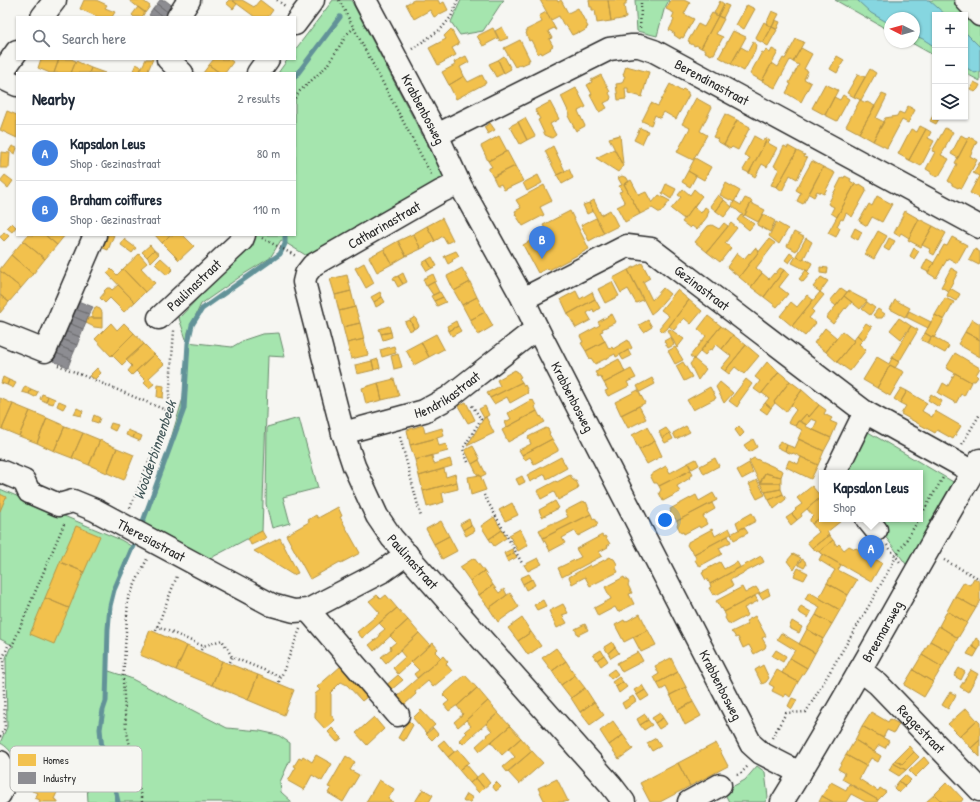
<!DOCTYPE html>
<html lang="en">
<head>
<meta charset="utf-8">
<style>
  body { margin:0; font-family:"Patrick Hand",sans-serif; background:#f2f2f3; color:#1f2937 }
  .controls { position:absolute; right:12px; top:12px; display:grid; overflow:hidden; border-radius:0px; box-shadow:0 1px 3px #0004 }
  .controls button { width:36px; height:36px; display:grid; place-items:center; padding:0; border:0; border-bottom:1px solid #e0e1e3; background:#fff; color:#1f2937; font:20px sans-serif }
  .compass { position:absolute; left:884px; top:12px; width:36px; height:36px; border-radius:50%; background:#fff; box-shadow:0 1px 3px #0004; rotate:276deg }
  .you { position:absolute; left:665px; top:520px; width:14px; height:14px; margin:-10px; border:3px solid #fff; border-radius:50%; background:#1a73e8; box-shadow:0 0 0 6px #1a73e833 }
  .badge { display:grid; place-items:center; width:26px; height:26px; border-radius:50%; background:#ea580c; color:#fff; font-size:13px; font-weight:700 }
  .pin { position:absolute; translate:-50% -33px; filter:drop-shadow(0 1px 2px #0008) }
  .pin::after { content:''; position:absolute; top:21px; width:14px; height:12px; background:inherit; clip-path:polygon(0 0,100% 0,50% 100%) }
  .popup { position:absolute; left:819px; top:470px; width:104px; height:52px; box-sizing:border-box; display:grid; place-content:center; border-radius:0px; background:#fff; filter:drop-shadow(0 1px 3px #0005); font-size:13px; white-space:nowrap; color:#747a83 }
  .popup b { font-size:15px; color:#1f2937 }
  .popup::after { content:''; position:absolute; left:50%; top:100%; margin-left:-8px; border:8px solid transparent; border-top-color:#fff }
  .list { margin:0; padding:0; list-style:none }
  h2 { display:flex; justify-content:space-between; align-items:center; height:52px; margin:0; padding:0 16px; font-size:17px }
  h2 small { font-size:13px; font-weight:400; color:#747a83 }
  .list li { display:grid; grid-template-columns:26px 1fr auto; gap:12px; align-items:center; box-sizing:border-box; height:56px; padding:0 16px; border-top:1px solid #e0e1e3 }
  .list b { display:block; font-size:15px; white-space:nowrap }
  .list p { margin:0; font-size:13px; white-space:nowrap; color:#747a83 }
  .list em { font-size:13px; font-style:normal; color:#747a83 }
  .icon { flex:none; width:22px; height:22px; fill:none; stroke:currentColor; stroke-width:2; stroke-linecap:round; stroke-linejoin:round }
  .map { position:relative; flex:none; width:980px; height:802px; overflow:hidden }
  .search { position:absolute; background:#fff; box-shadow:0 1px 3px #0004; left:16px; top:16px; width:280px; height:44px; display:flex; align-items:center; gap:10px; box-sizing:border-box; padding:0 14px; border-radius:0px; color:#747a83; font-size:15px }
  .panel { position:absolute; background:#fff; box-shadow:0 1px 3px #0004; left:16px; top:72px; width:280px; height:164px; border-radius:0px }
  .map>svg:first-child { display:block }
  .green { fill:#a5e5ae; stroke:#68886c }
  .water { fill:#86d6e0; stroke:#629298 }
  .homes { fill:#f2c14e; stroke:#b69444 }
  .industry { fill:#8d8d92; stroke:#707073 }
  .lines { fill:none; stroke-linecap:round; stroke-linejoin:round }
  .stream { stroke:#629298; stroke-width:5 }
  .minor-casing { stroke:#2b2b2b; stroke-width:25 }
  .path { stroke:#2b2b2b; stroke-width:2.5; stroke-dasharray:1 3; stroke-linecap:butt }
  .minor { stroke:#f6f6f2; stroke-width:22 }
  .labels { text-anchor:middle; stroke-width:4; stroke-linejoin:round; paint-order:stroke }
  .street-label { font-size:14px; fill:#2b2b2b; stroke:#f6f6f2 }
  .water-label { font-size:15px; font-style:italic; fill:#425658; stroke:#f6f6f2 }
  .key { fill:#f6f6f2; stroke:#b9b9b6; stroke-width:1 }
  .key-label { font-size:11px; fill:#2b2b2b }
</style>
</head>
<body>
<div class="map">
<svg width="980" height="802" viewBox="0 0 980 802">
  <rect width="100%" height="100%" fill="#f6f6f2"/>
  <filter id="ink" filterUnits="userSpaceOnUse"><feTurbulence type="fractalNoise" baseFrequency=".025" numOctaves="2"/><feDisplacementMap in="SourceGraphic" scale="8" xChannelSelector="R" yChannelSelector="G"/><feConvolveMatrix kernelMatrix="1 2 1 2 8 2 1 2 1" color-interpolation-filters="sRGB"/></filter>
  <g filter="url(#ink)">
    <!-- green -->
    <path class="green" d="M333,0H351L446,180L312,259L281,240L270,258L244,274L201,304L188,332L187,342L232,347L244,340L262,334L279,333L285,357L268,356L262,531L209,559L165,534L143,523L167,452L183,398L187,342L179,318L251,242L253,235H295V73H278L288,59H295V50Z
      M461,0H504L502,2L483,31L460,35L451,22Z
      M635,0H669L664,10L657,36L637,31Z
      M835,0H980V81L965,73V15H935V56L910,42H914V18H890V31Z
      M299,418L318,488L283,497L290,523L272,528L266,504L267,427Z
      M863,429L955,483L909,568L872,519H920V473H841Z
      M0,489L121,540L131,546L112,593L106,670L130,678L227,728L260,731L278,735L290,743V760L280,782L281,792L292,802H88L87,784L15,758C11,752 7,746 0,743L7,727L6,658L10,648L14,646L0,639Z
      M757,766L765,772L768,797L765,802H729L725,794L726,790L745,780Z"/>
    <!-- water -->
    <path class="water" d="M857,0H929L946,15H935V47L923,39L914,35V18H890V24L871,13Z
      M965,32L980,47V71L975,73L965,67Z"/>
    <!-- homes -->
    <path class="homes" d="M84,0H96L107,5L105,8L115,12L112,17H98L80,9Z
      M129,0H142L150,6L145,13Z
      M229,0H232L237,4L233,9L226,3Z
      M232,0H242L254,7L260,0L273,10L268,17H255Z
      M414,0H438L440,4L444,2L448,10L434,17L430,10L414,19L406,4Z
      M540,0H557L558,2L561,0L568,13L578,8L588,27L586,28L587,29L580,33L579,32L572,35L566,25L564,26L559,16L551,20Z
      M589,0H608L611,21L597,23L595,10H592V7H590Z
      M608,0H627V1H626V5H624L626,18L611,21Z
      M671,0H684L690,3L684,14L694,19L683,38L681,37L680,39L674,35L675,34L669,30L674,20L672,18L674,13L666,9Z
      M720,1L724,4L718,16L714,13Z
      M724,4L729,6L723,18L718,16Z
      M747,5L755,9L744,29L736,25Z
      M138,7L145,12L142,17H134L132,15Z
      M772,11L779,14L772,27L766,24Z
      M546,12L556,30H555L554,28L548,31L552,38L549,39L553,46L550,48L551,49L542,54L541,52L538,54L531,40L529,41L526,33L527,32L526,30L542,22L539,16Z
      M712,13L718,16L701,48L696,45L695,46L689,43L690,42L688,41L698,24L704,27Z
      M718,16L724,19L716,34L723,37L714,54H712L711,55L705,52L706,50L701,48Z
      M775,20L780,22L777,29L772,27Z
      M764,22L772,27L763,43L757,40L756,37Z
      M502,27L508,38L500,41L495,31Z
      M772,27L777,30L768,46L763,43Z
      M493,28L498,38L483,46L477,36Z
      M451,29L459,44L452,48L456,55L438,65L429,48L446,39L444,36Z
      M733,31L746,37L731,64L719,57Z
      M796,39L804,42L793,62L790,60L775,88L762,81L772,63L778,67L783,58L785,59Z
      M520,40L530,60H528L529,62L522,65L521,64L515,67L504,48Z
      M753,42L756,44L755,51L744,71L731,64L741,47L748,51Z
      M801,48L812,54L804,69L808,71L804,79L811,83L801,102L786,93L791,84L789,83L799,65L793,62Z
      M772,49L778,52L762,81L750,74L762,52L764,53L766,50L770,53Z
      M466,56L469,62L460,67L464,76L449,85L442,72L455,65L454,62Z
      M504,56L511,69L504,73L498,60Z
      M837,56L844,60L837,73L830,69Z
      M41,59H59L54,73H50L38,68Z
      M59,59H71L76,61L71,73H54Z
      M146,59H153L147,73H139Z
      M214,59H229L233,62L225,73H220L209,65Z
      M498,60L504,73L496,77L489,64Z
      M76,61L91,68L89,73H71Z
      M136,64L142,67L139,73H132Z
      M209,65L220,73H203Z
      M626,66L649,72L642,97L628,93V88H625L626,99L618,100L616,84L622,83L625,76L623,75Z
      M91,68L105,73H89Z
      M870,69L876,73L861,100L854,97Z
      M858,74L865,77L854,97L847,93Z
      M482,75L486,83L456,99L449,85L464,76L468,82Z
      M601,75L610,92L609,93L611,97L610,100L604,103L607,108L599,112L590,95L592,94L587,85L592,82L591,80Z
      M974,82L980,85L978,89L975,92L970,89Z
      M670,84L681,91L683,89L688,92V94L689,95L676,119L664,112L660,118L655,115L651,125L642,121L651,103L658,106Z
      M825,84L838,90L825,115L812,108Z
      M576,88L586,107L578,111L585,126L576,131L568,116L570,115L561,96Z
      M882,94L887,96L876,118L884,122L873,141L859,133Z
      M843,95L849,99L837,121L825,115L834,97L840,100Z
      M696,98L712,107L700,131L707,135L693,160L677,152L690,128L682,124Z
      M860,100L866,103L867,102L875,106L859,133L846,126Z
      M550,102L559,119L550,124L556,135L552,138L545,135L538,120L540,119L535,110Z
      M908,106L915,110L908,123L902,120L887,148L873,141L885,118L897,116L899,112L904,114Z
      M7,111L17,115V138L0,130Z
      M935,112V117H940L936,124L930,121Z
      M725,114L737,120L724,145L717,141L718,139L713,137Z
      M525,118L535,136L527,140L518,122Z
      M737,120L750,127L738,150L732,147L730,149L724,145Z
      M518,122L527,140L520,144L510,126Z
      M490,123L495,130L488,134L484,127Z
      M920,126L926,129L909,160L898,154L911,129L917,132Z
      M640,128L648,131L642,144L634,140Z
      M945,128L953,132L945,147H946L941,155L949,159L939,176H938L937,177L931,174V172L926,169L935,152L932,151Z
      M926,129L931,132L928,138L934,141L921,166L909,160Z
      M620,135L623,164H622L609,138Z
      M961,135L968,139L958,158L951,154Z
      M499,136L507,151L488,161L481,146Z
      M754,136L763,141L764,138L767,139L749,173L743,170L750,158L744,155Z
      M969,137L977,141L970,156L977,160L962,188L959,187L958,188L952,185V184L948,181L957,164L955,163Z
      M767,139L770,141L768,143L777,148L767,167L762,164L755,177L749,173Z
      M12,146L17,148L15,154L9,151Z
      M553,146L565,171L557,175L545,151Z
      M784,146L788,148V146L797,151L777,187L771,185L779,169L774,166Z
      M614,149L623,166L618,172L596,158Z
      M507,151L515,166L493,177L489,170V168L492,167L488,161Z
      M797,151L805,155L804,157L807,158L797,179L790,175L782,191L777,187Z
      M1,152L10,153L9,168H0Z
      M695,158L711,167L704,180L688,171Z
      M812,161L823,167L803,204L797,201L801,193L796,190Z
      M980,162V198L970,193L979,176L973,173Z
      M515,166L523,181L504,190L501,184L499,185H497L493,177Z
      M823,167L835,173L824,194L817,191L814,197L809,194Z
      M569,169L573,178L562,184L557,175Z
      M688,171L696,176L690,187L682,182Z
      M5,175L13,181L8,188L0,181Z
      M538,175L542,183L527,191L523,183Z
      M622,176L627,178L629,182L624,184L640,214L625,222L617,207L625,203L619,192L622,191L619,186L622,185L618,178Z
      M845,176L851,179L850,181L855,184L837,217L831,213L834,207L828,204L842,177L844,178Z
      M631,180L639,195L646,192L652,203L659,195L670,201L660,213L652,208L640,214L624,184Z
      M726,183L740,191L734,202L720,195Z
      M666,184L676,189L671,199L662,193Z
      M855,184L859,186L860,184L866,188L865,190H867L852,217L846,213L843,220L841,219L837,226L840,228L836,237L828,233Z
      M544,185L552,201L540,207L544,215L523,226L515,214L516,213L515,211L521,208L516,200Z
      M683,189L690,195L694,189L702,196L684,219L671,209L681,197L678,195Z
      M718,195L724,200L716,211L710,206Z
      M877,196L892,204L882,222L872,217L867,226L859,221L869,204L872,206Z
      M745,198L752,201L744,216L732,206L734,201L741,205Z
      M594,200L601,215L610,210L618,226L604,233L589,203Z
      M724,200L732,207L724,217L716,211Z
      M698,201L694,207L701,213L705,207L709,210L707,217L697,230L692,226L690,228L682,222Z
      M589,203L593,211L587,214L583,205Z
      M751,203L765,210L758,222L745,215Z
      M570,211L589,249L549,270L548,268L538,273L523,245L537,237L540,242L550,237L543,225Z
      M905,211L919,219L909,238L901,233L899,236L894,233Z
      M763,214L775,221L770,232L757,225Z
      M741,215L754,224L749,230L737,220Z
      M442,218L453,240L447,243L443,236L435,241L427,226Z
      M596,218L604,233L589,241L581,225Z
      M919,219L933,226L921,247L908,240Z
      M776,222L788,229L779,244L769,236Z
      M12,223L16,227L12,232L7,228Z
      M724,223L728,226L707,252L695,242L708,226L712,225L719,229Z
      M731,223L737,228L725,243L731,248L720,262L707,252Z
      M427,226L435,241L421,249L413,234Z
      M933,226L946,233L934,255L929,252L930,249L922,245Z
      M855,228L862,232L858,240L851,236Z
      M878,231L887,236L874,259L865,254Z
      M4,232L9,236L4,241L0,237Z
      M794,232L804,237L796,251L787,246Z
      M413,234L421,249L406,256L398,241Z
      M28,235H45L57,245L45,259L23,241Z
      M45,235H65L57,245Z
      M108,235H114L108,250L103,248Z
      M155,235H170L162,243Z
      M170,235H183L194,246L179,260L162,243Z
      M952,237L967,245L957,263L948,258L936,278L928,273L944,245L947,246Z
      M806,238L812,242L803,260L796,256Z
      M889,238L895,241L889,251L884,248Z
      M124,239L136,248L132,253L121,245Z
      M769,239L775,243L756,268L762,273L751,287L739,277Z
      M23,241L45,259L33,274L11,255Z
      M398,241L406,256L392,264L384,249Z
      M150,245L154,250L147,257L142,252Z
      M755,248L759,251L739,277L727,267L737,253L744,259L749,253L750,254Z
      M914,248L919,251L914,259L910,256Z
      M384,249L392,264L377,272L369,257Z
      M975,249L980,252V263L979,265L969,260Z
      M154,250L159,254L151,262L147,257Z
      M456,251L459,256L452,260L453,261L448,264L444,256Z
      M790,253L794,256L789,263L785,260Z
      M139,254L147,263L141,268L155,283L145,292L123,269Z
      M11,255L33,274L21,288L0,271V269Z
      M796,256L803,260V258L812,263L808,271L792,263Z
      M432,257L437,266L432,268L427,260Z
      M161,258L173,269L167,275L155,264Z
      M927,259L934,263L928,272L922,269Z
      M427,260L432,268L427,271L422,263Z
      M364,263L374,283L366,288L355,268Z
      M642,263L650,278L643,282L652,300L663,288L670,294L656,310L651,314L628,270Z
      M820,267L828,268L827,274L820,273Z
      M462,268L470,282L454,291L447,276Z
      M780,268L784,270L764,297L751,287L762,273L769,279L774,273L775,274Z
      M951,268L958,272L948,291L941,287Z
      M111,269L117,275L123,269L145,292L135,302L107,273Z
      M628,270L643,300L636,303L628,289L621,293L613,278Z
      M784,270L789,274L779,287L788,294L777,307L764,297Z
      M806,270L810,274L803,282L799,279Z
      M0,271L21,288L9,302L0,295Z
      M403,273L407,282L403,284L398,276Z
      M433,274L436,281L426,286L423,279Z
      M347,275L351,291L335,295L330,279Z
      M398,276L403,284L398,287L393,278Z
      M821,277L828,281L820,292L824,295L812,310L814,312L809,318L816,323L805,336L792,326L820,292L813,287Z
      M434,282L439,292L433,295L427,286Z
      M470,282L477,297L462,305L454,291Z
      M612,282L619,296L605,303L598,289Z
      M118,285L135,302L124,312L110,298L105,303L100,298L105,292L104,291L107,288H110L112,290Z
      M841,288L847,292L836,306L830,301Z
      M950,288L960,294L956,301L947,296Z
      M677,290L689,300L667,329L663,332L659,328L669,316L661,310Z
      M351,291L355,307L339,311L335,295Z
      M576,291L580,299L592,292L595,299L568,314L561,299Z
      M848,291L867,301L860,309L844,296Z
      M380,292L382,297L374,302L371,297Z
      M440,292L443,297L434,301L431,296Z
      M0,295L9,302L0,313Z
      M807,295L813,300L792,326L780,316L791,302L797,307Z
      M844,296L852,302L846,309L845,308L833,324L826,318Z
      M382,297L385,302L376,307L374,302Z
      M443,297L446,302L437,306L434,301Z
      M477,297L485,312L470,320L462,305Z
      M945,298L954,302L944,320L935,315Z
      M595,299L600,308L594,312L593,309L587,313L591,320L576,328L568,314Z
      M689,300L702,311L691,324L684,318L674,330L669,326Z
      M895,300L910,308L905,317L890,309Z
      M867,302L875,308L870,315L862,309Z
      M95,307L100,309L102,312V318H91Z
      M355,307L360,323L343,327L339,311Z
      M878,309L885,314L882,318H877L873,315Z
      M909,311L931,322L928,328L906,317Z
      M485,312L493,326L478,335L470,320Z
      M612,314L616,322L602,329L603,331L600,332L605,341L586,351L581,343L583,342L580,336L600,325L598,322Z
      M935,315L944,320L934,338L925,333Z
      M708,316L721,326L694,359L690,356L706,336L698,329Z
      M415,317L419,326L414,329L410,320Z
      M88,318H102V328L94,327L86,323Z
      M899,318L911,326L901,339L890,330Z
      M972,319L980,324V340L965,332Z
      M410,320L414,329L409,331L405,322Z
      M648,320L652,327L644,332L639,325Z
      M456,321L458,326L449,331L447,326Z
      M111,323L117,330L124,323L134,333L111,356L95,339Z
      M360,323L364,339L347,343L343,327Z
      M866,323L872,327L863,340L857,335Z
      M389,326L391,332L381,334L379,329Z
      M458,326L461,331L452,336L449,331Z
      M721,326L733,335L722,349L716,344L712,350L710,349L705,355L700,351Z
      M911,326L918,330L899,362L892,358Z
      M825,328L837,338L826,352L814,343Z
      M670,329L684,339L677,348L668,330Z
      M842,331L854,341L837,362L826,352Z
      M391,332L392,337L383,340L381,334Z
      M965,332L980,340V357L958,344Z
      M134,333L144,344L122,365L112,355Z
      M925,333L931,337L928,343L921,340Z
      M436,334L444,349L429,357L421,342Z
      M733,335L746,345L725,371L721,368L731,356L722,349Z
      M857,335L863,340L859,344L866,350L850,371L837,362L854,341L853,340Z
      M932,336L949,346L945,353L928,344Z
      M671,337L674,345L668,348L664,341Z
      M364,339L368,355L351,359L347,343Z
      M628,340L632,348L616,357L615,354L595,364L591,358L590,359L586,351L605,341L609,349L612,347L613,349Z
      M421,342L429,357L414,365L406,350Z
      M144,344L154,354L132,375L128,371L132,366L126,360Z
      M746,345L759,356L744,374L735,367L729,374L725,371Z
      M394,346L396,353L382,357L380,350Z
      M675,347L683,360L675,364L668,351Z
      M628,350L631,356L623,360L620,355Z
      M955,353L980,368L976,375L978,377L975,381H972L971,382L946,368Z
      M154,354L164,364L149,378L154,384L149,388L144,383L146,381L136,371L132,375Z
      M398,354L402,367L394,369L391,356Z
      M877,357L889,364L892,358L899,362L895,368L890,365L877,388L863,380Z
      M378,359L380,368L374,370L372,361Z
      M619,359L625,372L604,383L600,376L598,377L595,372L598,371V370Z
      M694,359L706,369L698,380L690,364Z
      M372,361L374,370L357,374L355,365Z
      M683,362L692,377L684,381L676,366Z
      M767,362L779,372L761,394L754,389L760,381L755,377Z
      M890,365L904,372L890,396L877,388Z
      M97,368L101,373L95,379L89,376Z
      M631,369L636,378L627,382L629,386L611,395L608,396L605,391L608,390L604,383Z
      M515,370L516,371H517L521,377L519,378L522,382L490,398L487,393L500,386L497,380Z
      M779,372L790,381L774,402L775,403L771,408L765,403L769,398L762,393Z
      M955,373L971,382L964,396L961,394L956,403L938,393L943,383L948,386Z
      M3,377L9,380L7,385L1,383Z
      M652,378L655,384L640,392L637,386Z
      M394,379L399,396L382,400L378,383Z
      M746,379L752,384L739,402H740L737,407L729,401Z
      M9,380L16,383L13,388L7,385Z
      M790,381L802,390L786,412L774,402Z
      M522,382L524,386L525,385L528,391L527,392L528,393L510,403L507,397L494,404L490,398Z
      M720,382L733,393L724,403L716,387Z
      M378,383L382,400L366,404L362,388Z
      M158,385L164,386L163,398L157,397Z
      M25,386L31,389L29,394L22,392Z
      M710,387L716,398L693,410L687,400Z
      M901,388L907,391L900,403L894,399Z
      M31,389L38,392L35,397L29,394Z
      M638,390L645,403L621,415L615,402Z
      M802,390L819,405L809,417L806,414L800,421H798L795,426L788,423L791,417L796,410L791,405Z
      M907,391L927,403L922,411L932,417L935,411L961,426L953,439L937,430L935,433L901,414L906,406L900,403Z
      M42,394L48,396L46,402L40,399Z
      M931,394L942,401L939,407L928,400Z
      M48,396L55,399L53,404L46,402Z
      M0,398L13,404L2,429L0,428Z
      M531,400L532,401L533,400L536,406L535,407L537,411L507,427L505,422L511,419L508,413Z
      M59,401L66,404L63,409L57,406Z
      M466,402L475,420L468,423L458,406Z
      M765,403L771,408L767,414L760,409Z
      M13,404L30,411L19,436L2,429Z
      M819,405L826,410L824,414L832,418L830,421L837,424L831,438L813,430L817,421L811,419L807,425L800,421L806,414L809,417Z
      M485,406L489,415L484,418L479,409Z
      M639,406L646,419L628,428L621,415Z
      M77,408L83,411L81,416L74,414Z
      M30,411L47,418L37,443L19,436Z
      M537,411L540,417L541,416L545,422L543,423L508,442L502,430Z
      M94,415L100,418L98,423L92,421Z
      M486,417L494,433L467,446L484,418Z
      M47,418L65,426L54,451L37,443Z
      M798,421L807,425L805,426L831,438L824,451L798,439L802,430L795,426Z
      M111,423L118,425L115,431L109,428Z
      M423,425L425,433L442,428L444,436L410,445L407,430Z
      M65,426L83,433L72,458L54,451Z
      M686,426L690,432L676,439L673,433Z
      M739,426L744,433L740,437L735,430Z
      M647,427L655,441L639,450L632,435Z
      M546,428L548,429L550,433L549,434L552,439L522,455L519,450L531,444L528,437Z
      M666,428L670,433L662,438L659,432Z
      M128,430L135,433L133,438L126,435Z
      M83,433L100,440L89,465L72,458Z
      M135,433L142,436L140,441L133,438Z
      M670,433L673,439L665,443L662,438Z
      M437,438L439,446L446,444L448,451L415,460L410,445Z
      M552,439L558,449V451L534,464L530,457L525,460L522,455Z
      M753,439L757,447L749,452L744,445Z
      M799,439L824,451L818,465L793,453L792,454L785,451L787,445L795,448Z
      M100,440L117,448L107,473L89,465Z
      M655,441L662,456L647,464L639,450Z
      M780,441L787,445L785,451L777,447Z
      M473,446L480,459L472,464L465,450Z
      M117,448L134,455L124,480L107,473Z
      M432,456L434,464L450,459L452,466L419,476L415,460Z
      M561,457L567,468L547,479L545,474L530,482L527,475Z
      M801,457L818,465L811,479L786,467L789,460L798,464Z
      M715,458L719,466L704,474L700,466Z
      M754,458L783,471L781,477L765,473L760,483L749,461Z
      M696,459L699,465L692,469L688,463Z
      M479,460L486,474L480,477V475L478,476L472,464Z
      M688,463L691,470L659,486L657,483H654L650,475L666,466L670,473Z
      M749,463L753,473L742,479L737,470Z
      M444,469L446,477L455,474L457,482L423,491L419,476Z
      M691,470L693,474L689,477L690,478L677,486L680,492L663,501L659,493L661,490L659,486Z
      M765,473L781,477V483H760Z
      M480,475L486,490L471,495L468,477Z
      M570,475L574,481H576L579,487L577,488L578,489L558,500L554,492L541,499L537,491L556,481L557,482Z
      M522,476L525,482L519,485L516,479Z
      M757,480L765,495L757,499L749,484Z
      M457,482L458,489L442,493L444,502L427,507L423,491Z
      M760,483H781V489L765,492Z
      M812,486L821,497L801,514L802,516L797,520L792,514L796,510L795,509L802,504L797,498Z
      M781,489L783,494L769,500L765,492Z
      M713,493L717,500L677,521L675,518L673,519L670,512L671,511L670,509L696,495L699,501Z
      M0,494L6,497L0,511Z
      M783,494L786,499L774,509L769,500Z
      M821,497L822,516L812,524L810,521V519L813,516L807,509Z
      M555,501L559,508L542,517L539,510Z
      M584,501L585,503L586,502L589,508L588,509L591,514L543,538L539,530L553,523H556L568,517L565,511Z
      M512,503L518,515L505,521L499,510Z
      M712,503L715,509L703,516L707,524L700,528L699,526L684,534L683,532L681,533L677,525L678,524L677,521Z
      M338,507L342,516L340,517L360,553L341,563L340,562L310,579L286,535L309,522L308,520L316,515L318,518Z
      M752,513L756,521L739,530L736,522Z
      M591,514L593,519L595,518L598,524L596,525L597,526L578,536L575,531L562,538L565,543L550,551L543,538Z
      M792,514L797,520L791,525L786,518Z
      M822,516V519H839L841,521L827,532L829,535L812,548L807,542L819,532L812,524Z
      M494,517L502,530L489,539L481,526Z
      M469,519L471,525L463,530L460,524Z
      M441,521L449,536L434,544L426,529Z
      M471,525L475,531L466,536L463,530Z
      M76,526L100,536L84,572L60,562Z
      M744,527L748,533L734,540L731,534Z
      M729,528L732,534H731L694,554L692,550H690L687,545L688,543V542L712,529L715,536Z
      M520,529L528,545L518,551L509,535Z
      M502,530L506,538L494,546L489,539Z
      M262,531L266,538L251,545L248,538Z
      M602,535L603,537L605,536L610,544L607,546L608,547L599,552L602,556L562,577L558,568L581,557L576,549Z
      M829,535L833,540L819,552L812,548Z
      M449,536L457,551L442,559L434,544Z
      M728,536L731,542L719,548L722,554L700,566V565H698L695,560L696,558L694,554Z
      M280,538L298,573L293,575L254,551Z
      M833,540L837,546L839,544L844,550L849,546L855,549L856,548L882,563L871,582L819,552Z
      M512,549L514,553L506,558L504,553Z
      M514,553L517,557L508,562L506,558Z
      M793,554L801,558L794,570L787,561Z
      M822,554L841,565L838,570L857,580L848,595L827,583L835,570L819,560Z
      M761,556L764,562L730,580L733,586L716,595L715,594L713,595L709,588L711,587L710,584Z
      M610,557L611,558L614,559L617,564L616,568L618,572L590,586L585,577L572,584L569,577L590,565L591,567Z
      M474,558L484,571L470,581L460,567Z
      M538,558L542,564L528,571L524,565Z
      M802,559L805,561L806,565L804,568L798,565Z
      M60,562L84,572L69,608L45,598Z
      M720,562L724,569L737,562L740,567L710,584L707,579L706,580L702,573L704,572L703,571Z
      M798,568L808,573L804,580L794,576Z
      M484,571L493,585L479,595L470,581Z
      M529,574L532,579L523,584L520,578Z
      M624,577L625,579H627L629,583L628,585L632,593L629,594L634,604L618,612L615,607L598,616L594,608L611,599L605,587Z
      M974,578L980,582V600L976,608L955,596L964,582L970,585Z
      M532,579L535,585L526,590L523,584Z
      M827,583L848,595L840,610L819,598Z
      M493,585L499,593L504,589L507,595L489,608L479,595Z
      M742,587L745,593L756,587L760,593L724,612L722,608L721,609L716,601Z
      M768,589L770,595L762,599L759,594Z
      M809,592L840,610L832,624L816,615L820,607L805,599Z
      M510,593L519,607L498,622L489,608Z
      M377,595L381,599L386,595L397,608L362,638L357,632L380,613L369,601Z
      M755,596L758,601L744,608L748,615L731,624L730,623H728L725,618L726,616L724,612Z
      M955,596L976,608L967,623L947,611Z
      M45,598L69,608L54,644L30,634Z
      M543,600L546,606L537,610L534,605Z
      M563,604L568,613L562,615L567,623L557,628L549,611Z
      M801,606L811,612L808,618L798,612Z
      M397,608L408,620L374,651L369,645L380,636L379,634L385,629L379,623Z
      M947,611L967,623L958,638L939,626Z
      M640,614L648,630L624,642L615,625L624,620L625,622Z
      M816,615L832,624L823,639L807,629Z
      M755,616L766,636L762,638L766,645L765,648L754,654L749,645L743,648L738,637L736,638L733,633H732L731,632L748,624L746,621Z
      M522,618L531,632L518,641L508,628Z
      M408,620L419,633L386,663L381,657L391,649L390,647L396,642L390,636Z
      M792,621L802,627L799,633L789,628Z
      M585,624L588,630L578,635L575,629Z
      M939,626L958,638L950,652L930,641Z
      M807,629L823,639L815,653L799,644Z
      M150,630L187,646L176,670L140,655Z
      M648,630L656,645L641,652L633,637Z
      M531,632L541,646L528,655L518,641Z
      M419,633L430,645L398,674L393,668L405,657L400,651Z
      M781,633L815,653L807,668L790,658L795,650L777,639Z
      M976,638L980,641V647L978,650L972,646Z
      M930,641L950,652L942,667L922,655Z
      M612,642L615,647L608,653L604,647Z
      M433,643L438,649L435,652L441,658L417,678L414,674L419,670L411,662Z
      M187,646L222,661L212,685L176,670Z
      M972,646L978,650L974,657L967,654Z
      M615,647L619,653L611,658L608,653Z
      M556,648L566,661L552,671L542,658Z
      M601,650L604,655L597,660L593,655Z
      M776,650L786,656L783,662L772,656Z
      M638,652L643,661L622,672L617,663Z
      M604,655L608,661L601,666L597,660Z
      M922,655L942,667L933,682L913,670Z
      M443,656L448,662L446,664L452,671L433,687L428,681L415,692L416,694L404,705L396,697Z
      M671,658L678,672L657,683L654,677L659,674L655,666Z
      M790,658L807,668L798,682L782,673Z
      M222,661L258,675L248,700L212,685Z
      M566,661L575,675L561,685L552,671Z
      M763,665L769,678L766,682L762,684L755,670Z
      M341,666L348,673L353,669L373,692L362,701L347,685L341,682L330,693L331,694V715L335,720L325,729L315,718V694L320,690L317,687Z
      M959,668L965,672L961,680L954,676Z
      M614,669L618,674L611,679L607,674Z
      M777,670L798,682L790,697L786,694L784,697L772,691L774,687L769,684Z
      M913,670L933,682L924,697L904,685Z
      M971,670L978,674L968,692L960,687Z
      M678,672L686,687L670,695L666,687L661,690L657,683Z
      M258,675L294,690L284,715L248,700Z
      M398,675L403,680L391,690L384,687Z
      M465,675L477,688L457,706H456L449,711L444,705L449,701L443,695Z
      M575,675L585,688L571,698L561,685Z
      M619,677L623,682L616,687L612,682Z
      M623,682L627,687L619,693L616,687Z
      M642,685L645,690L637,695L634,690Z
      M686,687L693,702L678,710L670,695Z
      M477,688L488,701L458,727L454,722L463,714L457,706Z
      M585,688L594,702L580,712L571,698Z
      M645,690L649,696L641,701L637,695Z
      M950,692L956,695L948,709L942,705Z
      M633,696L636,701L625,709L622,703Z
      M792,698L797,700L792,709L788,706Z
      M488,701L498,713L463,744L459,740L467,733L465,731L471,726L466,720Z
      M594,702L604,715L590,725L580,712Z
      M693,702L701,716L685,725L678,710Z
      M966,708L977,720L960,736L948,724Z
      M421,710L435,725L426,733L413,718Z
      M871,712L888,722L890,719L899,724L894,733L887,730L883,738L862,726Z
      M498,713L510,726L480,751L476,746L487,736L486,735L492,731L486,724Z
      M660,713L663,718L655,723L652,718Z
      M645,714L648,720L640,725L637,719Z
      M374,717L384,729L367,745L356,733Z
      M663,718L667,724L659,729L655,723Z
      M408,720L413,725L404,741L398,738Z
      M648,720L652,725L644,730L640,725Z
      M977,720L980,723V740L971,748L960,736Z
      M613,721L623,735L609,745L600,731Z
      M510,726L521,738L502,755L491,742Z
      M862,726L889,741L885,748L879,745L874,752L855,740Z
      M332,728L342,738L337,742L328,732Z
      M433,728L438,734L432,740L426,734Z
      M623,735L633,749L619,759L609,745Z
      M521,738L532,751L507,772L503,767L515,757L508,749Z
      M656,738L661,746L652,751L647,743Z
      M444,740L454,752L448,757L438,745Z
      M855,740L881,756L878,762L871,758L866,766L846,755Z
      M980,740V757L971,748Z
      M716,743L728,766L690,786L678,763Z
      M909,746L914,752L902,764L895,760Z
      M458,749L469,762L459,770L448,757Z
      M532,751L543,763L519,784L508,772Z
      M914,752L919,757L906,770L893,763L895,760L902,764Z
      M316,755L332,764L322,781L312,775L304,790L288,781L296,767L294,766L299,758L301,759L303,756L312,762Z
      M846,755L866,766L859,779L878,791L880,788L886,792L878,800L842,779L845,773L838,769Z
      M346,756L355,762L350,770L359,775L343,802L328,793L331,788L328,787Z
      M924,757L929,763L915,777L909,771Z
      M678,763L690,786L660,802H650L640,783Z
      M893,763L906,770L899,776L889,770Z
      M466,764L477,777L470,783L459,770Z
      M41,769L69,781L65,791L59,788L54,799L58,801V802H39L40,800L35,798L38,793L32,791Z
      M482,773L490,783L484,788L476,778Z
      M905,775L911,780L905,786L899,781Z
      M476,778L484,788L479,793L470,783Z
      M557,779L568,801L565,802H545L538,788Z
      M379,780L394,789L388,799L393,802H366Z
      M899,781L905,786L899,793L894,788Z
      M496,782L501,787L496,791L492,786Z
      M831,782L846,790L849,784L878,800L877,802H866L851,794L846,802H833L822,796Z
      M947,782L963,799L961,802H942L935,794Z
      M423,789L433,795L429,802H415Z
      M467,794L473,798L470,802H464L463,801Z
      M935,794L942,802H926Z
      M822,796L833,802H819Z"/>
    <!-- industry -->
    <path class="industry" d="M160,0H165L174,7L169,13L157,4Z
      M157,4L169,13L166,17H163L153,9Z
      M153,9L163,17H151L149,15Z
      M78,301L93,307L89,314L75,309Z
      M75,309L89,314L86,322L72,316Z
      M72,316L86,322L83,329L69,323Z
      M69,323L83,329L80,337L65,331Z
      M65,331L80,337L77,345L62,339Z
      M62,339L77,345L74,352L59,346Z
      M59,346L74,352L71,359L56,353Z
      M56,353L71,359L68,367L53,361Z"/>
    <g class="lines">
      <!-- stream -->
      <path class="stream" d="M295,77L340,17
        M142,524L184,409L188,343L192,325L202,309L280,254L285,244V235
        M118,802L114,784L102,749L100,729L103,710L106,701L108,629L110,606L114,590L133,546"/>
      <defs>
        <g id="minor">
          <path id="s1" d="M365,0L437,135L459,183L523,299L537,328L751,744L761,753L800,773"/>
          <path d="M966,0L980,15"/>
          <path d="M42,17L55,0"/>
          <path d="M178,17L189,0"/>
          <path d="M295,24L313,0"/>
          <path d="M168,59L182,73"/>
          <path d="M258,73L268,59"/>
          <path d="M0,75L17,51"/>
          <path d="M0,77L17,85"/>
          <path id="s2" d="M437,135L609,49L632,46H639L654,51L980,227"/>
          <path id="s3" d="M459,183L440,192L313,265L306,274L304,282L343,433L354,466L377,516L392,538L611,785L624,802"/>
          <path id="s4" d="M523,299L627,246L651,249L865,412L973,472"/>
          <path id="s5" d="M159,318L242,240L244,235"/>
          <path d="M0,333L45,351L95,235"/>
          <path id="s6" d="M343,433L424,411L448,398L537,328"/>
          <path id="s7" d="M0,471L24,481L29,492L59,505L73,501L95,510L272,605L294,611L308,610L383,571L407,554"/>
          <path d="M835,473L865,412"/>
          <path d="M867,519L876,530"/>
          <path d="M308,610L398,715"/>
          <path id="s8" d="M860,670L878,684L980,790"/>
          <path d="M0,762C8,774 5,782 0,794"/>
          <path d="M689,802L720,785"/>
          <path id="s9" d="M782,802C852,690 913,573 980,460"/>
        </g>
      </defs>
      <!-- minor casing -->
      <use href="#minor" class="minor-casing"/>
      <!-- path -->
      <path class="path" d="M277,0L285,6
        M339,0L432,176
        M640,28L641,9V0
        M412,49L441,29L451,17L458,0
        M295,98L300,91L326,67L341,44L347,34L354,28
        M262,238L296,256
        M58,365L168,411
        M400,437L421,517
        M962,444L980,414
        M468,462L463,449L481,419L471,404
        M484,495L523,565
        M130,508L168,415L174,330
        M920,517L944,476
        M887,545L900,562
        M944,560L980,579
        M157,626L203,646L222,640L232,657L281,677
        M156,630L177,576
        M201,650L203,646
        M230,662L232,657
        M279,682L300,629
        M0,737L5,727L3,658L8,646L13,644L64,524
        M772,738L786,713L806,712L870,604L896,557L919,519
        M737,775L741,773L748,766
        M142,802L126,728L123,681L128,599L147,559"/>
      <!-- minor -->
      <use href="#minor" class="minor"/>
    </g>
  </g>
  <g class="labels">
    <!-- street labels -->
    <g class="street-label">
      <text dy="5" stroke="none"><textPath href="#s2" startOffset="304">Berendinastraat</textPath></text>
      <text dy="5" stroke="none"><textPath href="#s1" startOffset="124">Krabbenbosweg</textPath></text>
      <text transform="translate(384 225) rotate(-30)" y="5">Catharinastraat</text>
      <text dy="5" stroke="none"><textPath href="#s5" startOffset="48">Paulinastraat</textPath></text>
      <text dy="5" stroke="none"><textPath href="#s4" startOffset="205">Gezinastraat</textPath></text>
      <text dy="5" stroke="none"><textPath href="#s6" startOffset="112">Hendrikastraat</textPath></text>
      <text dy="5" stroke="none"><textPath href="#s1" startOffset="448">Krabbenbosweg</textPath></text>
      <text dy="5" stroke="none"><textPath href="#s7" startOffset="173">Theresiastraat</textPath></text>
      <text dy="5" stroke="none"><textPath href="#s3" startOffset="491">Paulinastraat</textPath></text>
      <text dy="5" stroke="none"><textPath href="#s9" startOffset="198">Breemarsweg</textPath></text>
      <text dy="5" stroke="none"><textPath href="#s1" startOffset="772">Krabbenbosweg</textPath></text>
      <text dy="5" stroke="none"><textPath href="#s8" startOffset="85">Reggestraat</textPath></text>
    </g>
    <!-- water labels -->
    <g class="water-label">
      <text transform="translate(155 450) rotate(-71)" y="5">Woolderbinnenbeek</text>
    </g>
  </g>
  <!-- legend -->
  <rect x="10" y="746" width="132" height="46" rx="6" class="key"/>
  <rect x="18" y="754" width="18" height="12" fill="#f2c14e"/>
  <rect x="18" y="772" width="18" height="12" fill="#8d8d92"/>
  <g class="key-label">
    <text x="43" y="764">Homes</text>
    <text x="43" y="782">Industry</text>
  </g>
</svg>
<div class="controls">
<button>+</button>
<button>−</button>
<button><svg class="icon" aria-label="layers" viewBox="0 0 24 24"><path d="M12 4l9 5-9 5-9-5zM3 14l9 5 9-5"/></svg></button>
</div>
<svg class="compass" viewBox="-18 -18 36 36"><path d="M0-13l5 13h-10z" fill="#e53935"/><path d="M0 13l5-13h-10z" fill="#747a83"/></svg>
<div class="you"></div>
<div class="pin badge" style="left:871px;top:568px;background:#3f7fe0">A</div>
<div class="popup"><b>Kapsalon Leus</b>Shop</div>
<div class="pin badge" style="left:542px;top:259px;background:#3f7fe0">B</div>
<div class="search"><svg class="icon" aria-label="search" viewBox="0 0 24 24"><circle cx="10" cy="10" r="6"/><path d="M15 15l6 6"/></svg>Search here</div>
<section class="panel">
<h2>Nearby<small>2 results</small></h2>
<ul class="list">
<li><span class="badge" style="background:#3f7fe0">A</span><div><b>Kapsalon Leus</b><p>Shop · Gezinastraat</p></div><em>80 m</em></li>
<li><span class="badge" style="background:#3f7fe0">B</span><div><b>Braham coiffures</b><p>Shop · Gezinastraat</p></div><em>110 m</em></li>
</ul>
</section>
</div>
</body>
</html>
